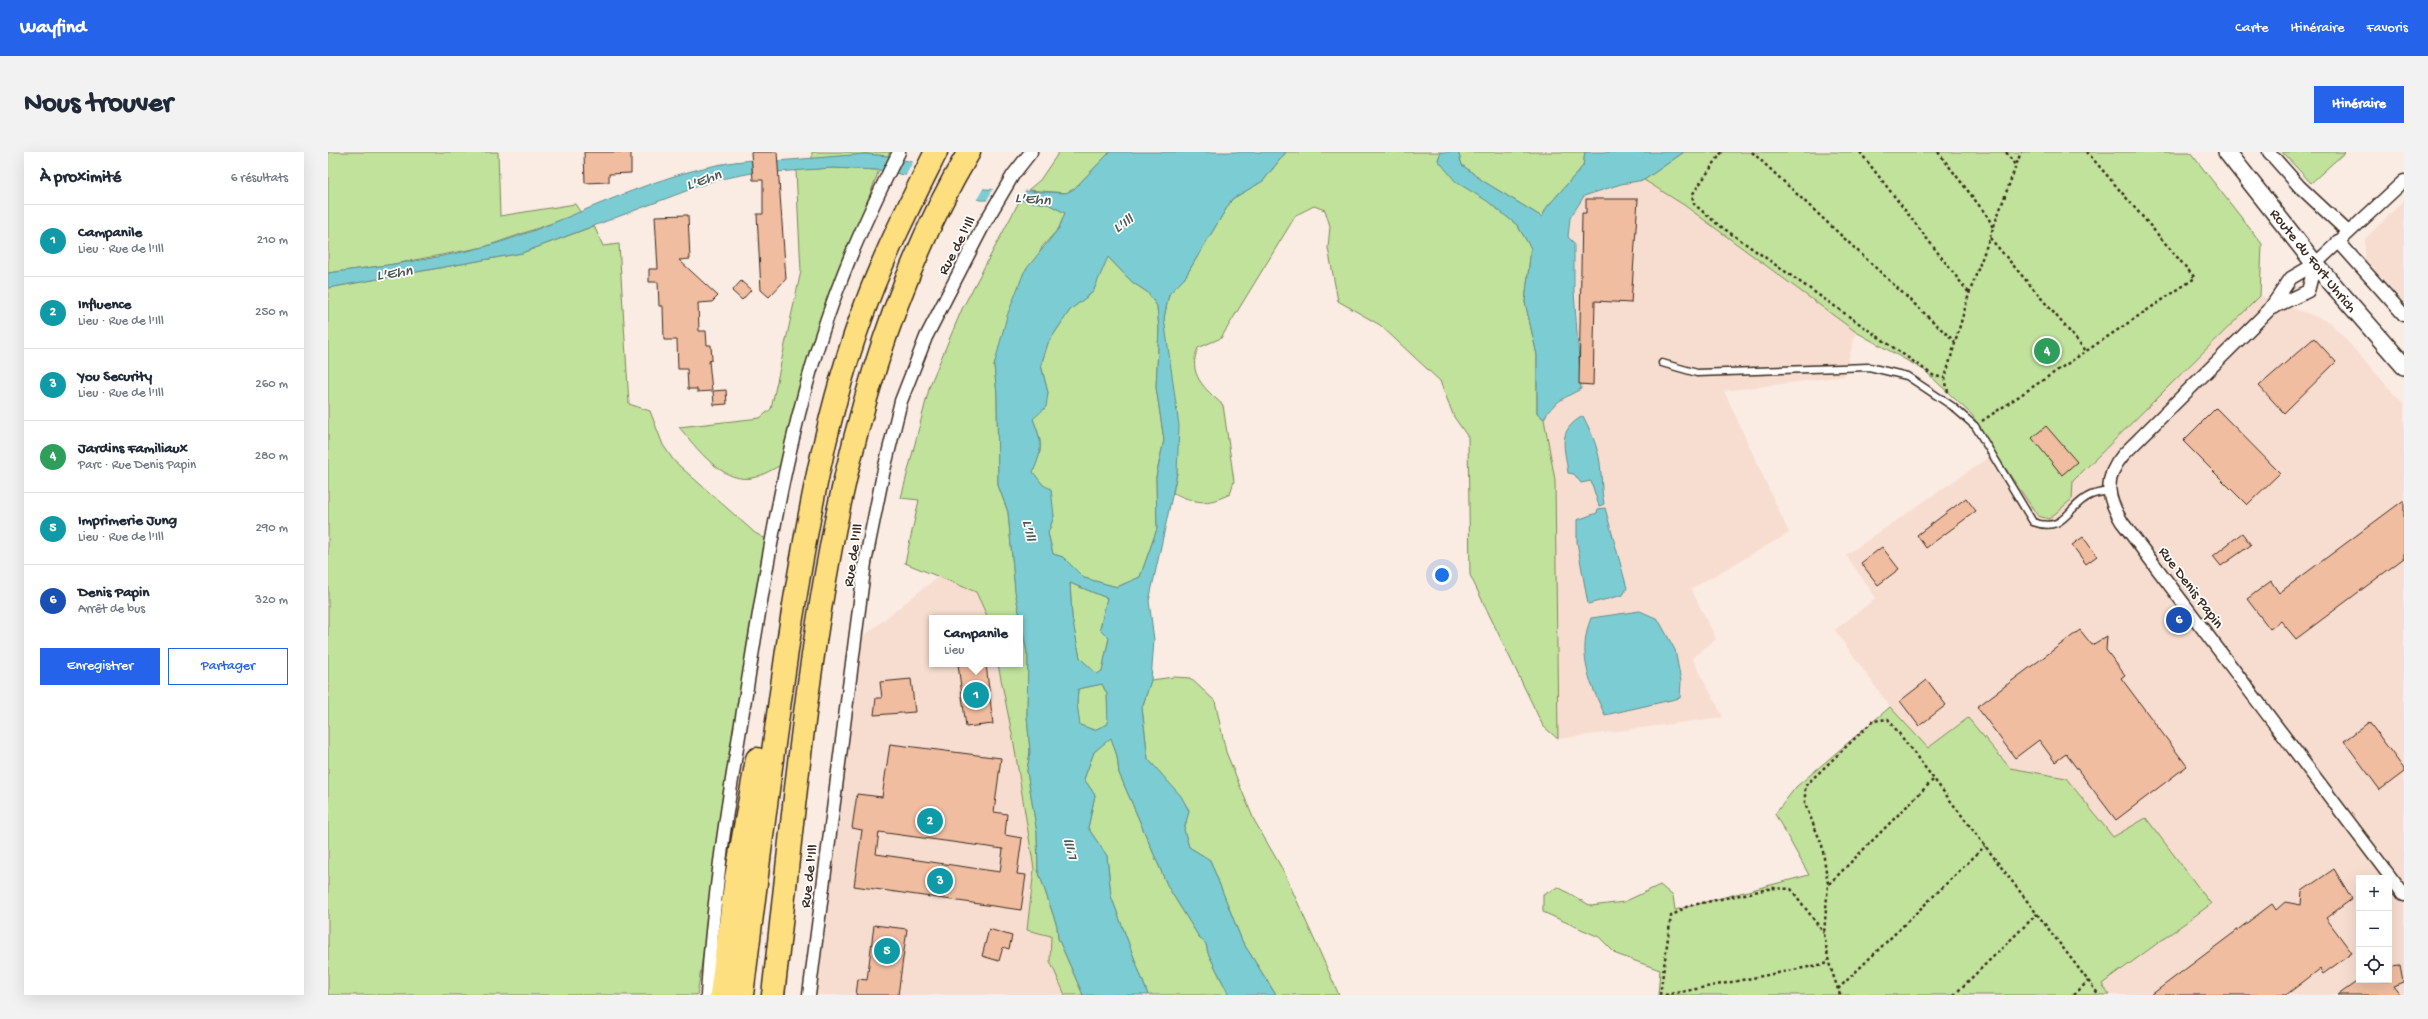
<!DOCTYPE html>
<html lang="fr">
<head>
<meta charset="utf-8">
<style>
  body { margin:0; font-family:"Gochi Hand",sans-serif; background:#f2f2f3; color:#1f2937 }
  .controls { position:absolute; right:12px; bottom:12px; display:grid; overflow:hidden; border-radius:0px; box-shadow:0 4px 16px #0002 }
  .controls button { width:36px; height:36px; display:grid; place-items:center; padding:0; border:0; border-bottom:1px solid #e0e1e3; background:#fff; color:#1f2937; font:20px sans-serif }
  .you { position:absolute; left:1114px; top:423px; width:14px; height:14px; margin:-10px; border:3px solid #fff; border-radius:50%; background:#1a73e8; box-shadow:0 0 0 6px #1a73e833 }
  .badge { display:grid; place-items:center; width:26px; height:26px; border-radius:50%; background:#2563eb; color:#fff; font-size:13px; font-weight:700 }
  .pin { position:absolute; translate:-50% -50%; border:2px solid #fff; box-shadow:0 1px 4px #0006 }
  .popup { position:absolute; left:601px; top:463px; width:94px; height:52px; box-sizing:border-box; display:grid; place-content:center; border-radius:0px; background:#fff; filter:drop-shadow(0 1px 3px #0005); font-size:13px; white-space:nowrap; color:#747a83 }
  .popup b { font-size:15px; color:#1f2937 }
  .popup::after { content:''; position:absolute; left:50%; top:100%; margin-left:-8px; border:8px solid transparent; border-top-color:#fff }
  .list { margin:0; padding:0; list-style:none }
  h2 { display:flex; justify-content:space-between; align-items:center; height:52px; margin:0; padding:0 16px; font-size:17px }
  h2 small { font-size:13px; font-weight:400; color:#747a83 }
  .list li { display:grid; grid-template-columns:26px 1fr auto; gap:12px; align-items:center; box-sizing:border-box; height:72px; padding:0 16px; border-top:1px solid #e0e1e3 }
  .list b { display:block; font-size:15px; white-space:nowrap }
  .list p { margin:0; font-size:13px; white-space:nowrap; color:#747a83 }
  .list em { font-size:13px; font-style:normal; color:#747a83 }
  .actions { display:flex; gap:8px; padding:12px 16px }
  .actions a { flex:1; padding:9px 0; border:1px solid #2563eb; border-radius:0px; text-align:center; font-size:14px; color:#2563eb }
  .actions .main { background:#2563eb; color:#fff }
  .icon { flex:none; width:22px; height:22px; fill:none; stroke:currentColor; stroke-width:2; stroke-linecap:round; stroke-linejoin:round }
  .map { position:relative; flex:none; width:2076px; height:843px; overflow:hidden; border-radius:0px }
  header { display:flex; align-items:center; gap:24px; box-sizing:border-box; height:56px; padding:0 20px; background:#2563eb; color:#fff }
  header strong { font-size:19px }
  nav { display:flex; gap:22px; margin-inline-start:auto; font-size:14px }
  .intro { display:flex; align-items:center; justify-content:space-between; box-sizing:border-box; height:96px; padding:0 24px }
  h1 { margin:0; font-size:28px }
  .button { padding:10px 18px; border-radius:0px; background:#2563eb; color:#fff; font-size:14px; font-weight:700 }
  main { display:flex; gap:24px; padding:0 24px }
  aside { flex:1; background:#fff; border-radius:0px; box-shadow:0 4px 16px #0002 }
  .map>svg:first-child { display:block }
  .built { fill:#f7ddcf; fill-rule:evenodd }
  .green { fill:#c0e29b; stroke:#7e865c }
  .water { fill:#7ccdd3; stroke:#628c8b; fill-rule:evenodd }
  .pier { fill:#faebe3 }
  .building { fill:#f0bda1; stroke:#3b2a1e; fill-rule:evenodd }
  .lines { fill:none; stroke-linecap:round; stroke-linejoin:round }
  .lane-casing { stroke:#3b2a1e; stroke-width:9 }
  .street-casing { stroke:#3b2a1e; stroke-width:15 }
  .secondary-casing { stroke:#3b2a1e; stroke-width:20 }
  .highway-casing { stroke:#3b2a1e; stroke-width:25 }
  .path { stroke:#3b2a1e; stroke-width:2.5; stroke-dasharray:3 3; stroke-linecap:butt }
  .lane { stroke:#fff; stroke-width:6 }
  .street { stroke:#fff; stroke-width:12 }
  .secondary { stroke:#fff; stroke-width:17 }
  .highway { stroke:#fddf80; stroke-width:22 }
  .labels { text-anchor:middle; stroke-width:3.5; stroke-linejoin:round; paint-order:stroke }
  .street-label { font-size:15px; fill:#3b2a1e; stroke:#fff }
  .water-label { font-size:16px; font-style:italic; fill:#4e5b54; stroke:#fff }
</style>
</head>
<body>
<header>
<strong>Wayfind</strong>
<nav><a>Carte</a><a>Itinéraire</a><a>Favoris</a></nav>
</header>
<div class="intro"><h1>Nous trouver</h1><a class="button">Itinéraire</a></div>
<main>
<aside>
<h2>À proximité<small>6 résultats</small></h2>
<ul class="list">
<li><span class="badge" style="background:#0f9aa8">1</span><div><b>Campanile</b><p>Lieu · Rue de l'Ill</p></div><em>210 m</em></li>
<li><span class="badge" style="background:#0f9aa8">2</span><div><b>Influence</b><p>Lieu · Rue de l'Ill</p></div><em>250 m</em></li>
<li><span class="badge" style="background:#0f9aa8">3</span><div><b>You Security</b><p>Lieu · Rue de l'Ill</p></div><em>260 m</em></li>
<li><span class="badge" style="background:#2e9e5b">4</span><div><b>Jardins Familiaux</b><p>Parc · Rue Denis Papin</p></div><em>280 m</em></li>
<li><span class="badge" style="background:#0f9aa8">5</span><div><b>Imprimerie Jung</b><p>Lieu · Rue de l'Ill</p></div><em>290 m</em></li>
<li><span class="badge" style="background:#1a4fb4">6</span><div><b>Denis Papin</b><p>Arrêt de bus</p></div><em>320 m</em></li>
</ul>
<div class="actions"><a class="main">Enregistrer</a><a>Partager</a></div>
</aside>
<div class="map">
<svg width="2076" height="843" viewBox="0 0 2076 843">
  <rect width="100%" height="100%" fill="#faebe3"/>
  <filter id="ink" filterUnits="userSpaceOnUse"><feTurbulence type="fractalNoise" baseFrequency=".025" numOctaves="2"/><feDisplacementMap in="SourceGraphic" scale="8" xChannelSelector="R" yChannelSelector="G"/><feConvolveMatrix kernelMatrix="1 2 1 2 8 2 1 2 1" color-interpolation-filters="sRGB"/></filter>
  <g filter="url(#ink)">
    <!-- built -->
    <path class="built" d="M1316,28L1356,53L1528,180L1516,224L1396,239L1461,381L1363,437L1388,487L1364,506L1395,565L1230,587L1227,328L1216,267L1220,258L1227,251L1253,237L1251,232L1246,91L1240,85L1242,66L1256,44L1293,32Z
      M2076,48V150L2037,107V87Z
      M1932,144L2002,170L2076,253V843H1782L1774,833L1883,752L1785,685L1738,626L1682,616L1640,566L1600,596L1562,555L1507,478L1548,446L1518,403L1667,301L1710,364L1743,347L1745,329ZM2031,726H2061V828H2031Z
      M611,424L648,440L660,466H604V512H670L686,592L706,717L699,778L723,784L722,809L737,843H483L533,486Z"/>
    <!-- green -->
    <path class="green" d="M0,0H170L172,64L247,52L253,61L156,95L60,113L0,121Z
      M484,0H562L560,4L537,2L484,7Z
      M731,0H782L746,37L738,41L700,38L712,28Z
      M958,0H1113L1110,8L1189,73L1203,96L1197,150L1209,203V261L1216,267L1227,328L1230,587L1215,574L1142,423L1140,285L1126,265L1112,229L1052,173L1010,149L1000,96L1002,74L997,58L986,54L968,63L893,186L870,196C859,222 876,236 895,253L906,329L902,342C877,354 869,351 845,341L849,321L836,166L841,142L856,127L904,47L935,29Z
      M1130,0H1257L1255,14L1219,55L1214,65L1155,29L1134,13Z
      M1356,0H1862L1934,92L1932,144L1745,329L1744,347L1721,367L1710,364L1667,301L1644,263L1596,218L1528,180L1356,53L1316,28Z
      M1954,0H2017L1983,31Z
      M504,16L551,18L496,165L453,313C445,317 437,322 428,325C396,335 368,295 351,275L432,266L443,257L473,119L468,18Z
      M692,48L720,52L737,61L731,76L714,95L666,214L669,242L670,333L680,360L687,438L700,506L699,563L702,600L699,619L709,681L710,718L729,774L730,786L755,843H737L722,809L723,784L699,778L706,717L686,592L670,512H692V466H660L648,440L577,411L591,348L573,346L602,233L634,157Z
      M266,74L275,94L291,92L301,252L322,259L335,293L346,309L427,381L438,387L369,843H0V136L194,101Z
      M779,104L804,130L819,140L829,154L831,177L828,235L836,288L828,325L829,377L812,425L789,435L756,426L735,405L725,402L720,381L726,364L715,333L704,320C716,297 714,290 705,267L720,241L713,213L720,191L742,158L765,140Z
      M742,431L779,446L772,477L781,486L774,519L769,523L752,506L744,466Z
      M846,525L862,526L887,549L898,600L926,668L956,720L1011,843H948L914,789L882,708L861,695L856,678L861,658L852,644L820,607L814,556L823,528Z
      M774,532L779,542L781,572L766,578L751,573L749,552L750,537Z
      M1562,555L1600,596L1640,566L1682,616L1738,626L1785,685L1818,666L1883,752L1774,832L1782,843H1330L1332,818L1288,802L1271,785L1215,760V743L1230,735L1263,754L1296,750L1332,733L1345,744L1347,758L1481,723L1447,662L1468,635Z
      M783,585L789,604L791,621L840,735L871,785L878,792L880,801L901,843H820L783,744L779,704L760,676L767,643L756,627L766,600Z"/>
    <!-- water -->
    <path class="water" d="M782,0H958L935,29L904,47L856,127L841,142L836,166L851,274L849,321L821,449L826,488L823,528L814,556L820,607L853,644L861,659L856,678L861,695L882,708L914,789L948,843H901L880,801L878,792L871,785L840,735L791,621L789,604L783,586L766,600L756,627L767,643L760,676L779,704L783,744L820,843H755L730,786L729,774L710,718L709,681L699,619L702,600L699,563L700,506L687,439L680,360L670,333L669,242L666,214L679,164L696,120L731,76L737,61L720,52L692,48H652L577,23L551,18L504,16L449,20V9L537,2L560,4L584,10L656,37L738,41L746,37ZM780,105L804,130L819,140L829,154L831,177L828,235L836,288L828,325L829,377L812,425L789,435L756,426L735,405L725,402L720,381L726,364L723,337L715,333L705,320C715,297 714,290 705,267L718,255L720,241L713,213L720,191L742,158L765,140ZM742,431L779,446L772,477L781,486L774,519L769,522L752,506L744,466ZM774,532L779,542L780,572L766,578L752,573L749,552L750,537Z
      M1113,0H1130L1134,13L1155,29L1214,65L1219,55L1255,14L1257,0H1356L1316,28L1293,32L1256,44L1242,66L1240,85L1246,91V139L1253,237C1238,245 1223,251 1216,267L1209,261V203L1197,150L1203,96L1189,73L1159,49L1128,30L1110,8Z
      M424,8V21L387,28L194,101L0,136V121C52,114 105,108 156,95C246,70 329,16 424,8Z
      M1255,264C1262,278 1270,295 1272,311C1274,325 1273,338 1276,352L1271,354L1263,329L1253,331L1246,322L1240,321C1237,295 1228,279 1255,264Z
      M1277,356L1299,436L1295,443L1260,452L1249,390V368L1269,361L1270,357Z
      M1312,459L1330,467L1347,498L1353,529L1352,546L1277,563C1261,530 1249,502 1263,466Z"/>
    <!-- pier -->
    <path class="pier" d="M586,8L656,35L648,49L577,25Z
      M666,35L699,36L690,50H658Z"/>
    <!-- building -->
    <path class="building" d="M256,0H303V21L281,22V30L257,31Z
      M423,0H449L458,127L441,145L433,138L429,62H435V28H425Z
      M1258,47H1310L1303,151L1267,149L1265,233L1251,232L1254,61H1258Z
      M360,63L362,107L351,108L390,144L384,150L370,151L371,179H378L379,193H383L384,208L381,209L384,239L369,240V237H360L359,217H350L349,188H336L335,154H331L330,130H321V117H330L327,64Z
      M413,129L423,138L414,148L404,139Z
      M1986,186L2008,210L1956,261L1931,234Z
      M398,238L399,252L386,253L385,239Z
      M1888,256L1952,321L1919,353L1855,289Z
      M1718,274L1749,310L1734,323L1704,286Z
      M1638,346L1648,359L1598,396L1589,383Z
      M2076,348V406L1968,487L1953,469L1942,477L1919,447L1943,429L1951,441Z
      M1914,381L1923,393L1893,414L1885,404Z
      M1755,385L1769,404L1758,412L1744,393Z
      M1554,395L1571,417L1550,433L1533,411Z
      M1752,478L1764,493L1779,484L1778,498L1797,523L1793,526L1859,614L1788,668L1738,602L1727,610L1711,588L1687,606L1649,555Z
      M630,512H658L665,572L638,575Z
      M583,527L587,560L546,563L548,546H554L552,530Z
      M1599,528L1618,553L1591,574L1572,549Z
      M2041,570L2076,617V620L2052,638L2016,589Z
      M562,592L673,606L666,660L679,662L677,683L694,686L689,722L698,723L693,758L526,734L534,678L524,676L529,642L554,645ZM551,680L675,697L672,720L548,702Z
      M2006,717L2024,747L1998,766L2024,801L1995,822L1992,817L1958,843H1823L1944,752L1948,758L1957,750L1973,753L1974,739Z
      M546,773L579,777L570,843H528L530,827L539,828Z
      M661,777L684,784L681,797L675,795L671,809L654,804Z
      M2072,814L2075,830L2065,834L2072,843H2010L2031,828L2061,829V815Z"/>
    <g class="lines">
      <defs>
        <path id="lane" d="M1334,211L1369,221L1541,215L1579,224L1624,254L1647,274L1705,370C1738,382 1739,353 1763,343C1768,341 1775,340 1781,339"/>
        <path id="street" d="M1941,0L1971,34L2020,80
          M2076,29L1987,112L1963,126L1941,158L1795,303C1775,327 1779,346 1794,370L2076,743
          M2010,89L2076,163
          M1942,157L1980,139L1987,112
          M379,843C385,740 402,637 419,535C441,397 463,255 515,123C531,82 551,40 571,0
          M481,843L537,411L555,322L573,249L598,185L655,74L685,23L703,0"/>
        <path id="secondary" d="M1899,0L1987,112L2076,214"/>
        <path id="highway" d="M393,843L408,726L429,607
          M414,843C429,721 444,600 462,478C480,366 499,254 540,147C559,97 584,48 608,0
          M445,843C478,563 494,248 641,0"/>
      </defs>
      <!-- lane casing -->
      <use href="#lane" class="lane-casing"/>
      <!-- street casing -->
      <use href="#street" class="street-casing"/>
      <!-- secondary casing -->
      <use href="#secondary" class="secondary-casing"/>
      <!-- highway casing -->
      <use href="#highway" class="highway-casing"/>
      <!-- path -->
      <path class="path" d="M1394,0L1364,43L1366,52L1388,71L1606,224L1617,226
        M1424,0L1627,190
        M1532,0L1641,141
        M1610,0L1660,65L1665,76
        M1678,0L1687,13
        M1662,86L1759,200
        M1620,240L1617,226L1641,142L1693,0
        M1654,269L1867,126L1759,0
        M1501,732L1606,627
        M1510,837L1657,694
        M1332,843L1343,764L1360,754L1445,736L1463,737L1496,781
        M1337,843L1501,811
        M1512,843L1501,811L1496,782L1500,732L1494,693L1477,652V634L1545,569L1560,567L1771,843
        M1626,843L1709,762
        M1746,843L1760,829"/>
      <!-- lane -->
      <use href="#lane" class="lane"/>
      <!-- street -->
      <use href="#street" class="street"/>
      <!-- secondary -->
      <use href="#secondary" class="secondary"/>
      <!-- highway -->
      <use href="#highway" class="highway"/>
    </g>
  </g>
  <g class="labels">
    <!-- street labels -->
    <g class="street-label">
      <text transform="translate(628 93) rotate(-62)" y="5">Rue de l'Ill</text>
      <text transform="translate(1986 108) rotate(51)" y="5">Route du Fort Uhrich</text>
      <text transform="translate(524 403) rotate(-81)" y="5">Rue de l'Ill</text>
      <text transform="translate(1864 435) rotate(53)" y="5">Rue Denis Papin</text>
      <text transform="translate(480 724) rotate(-83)" y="5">Rue de l'Ill</text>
    </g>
    <!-- water labels -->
    <g class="water-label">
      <text transform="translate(375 26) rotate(-19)" y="6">L'Ehn</text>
      <text transform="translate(705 45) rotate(5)" y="6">L'Ehn</text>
      <text transform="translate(794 70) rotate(-34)" y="6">L'Ill</text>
      <text transform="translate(66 119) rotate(-8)" y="6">L'Ehn</text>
      <text transform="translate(703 378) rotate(80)" y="6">L'Ill</text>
      <text transform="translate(741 699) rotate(-97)" y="6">L'Ill</text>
    </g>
  </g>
</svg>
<div class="controls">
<button>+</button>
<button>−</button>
<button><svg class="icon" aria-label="locate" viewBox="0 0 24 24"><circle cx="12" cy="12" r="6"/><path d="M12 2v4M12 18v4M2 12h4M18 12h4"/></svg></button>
</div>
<div class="you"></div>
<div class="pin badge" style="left:648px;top:543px;background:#0f9aa8">1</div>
<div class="popup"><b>Campanile</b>Lieu</div>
<div class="pin badge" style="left:602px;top:669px;background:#0f9aa8">2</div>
<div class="pin badge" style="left:612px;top:729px;background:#0f9aa8">3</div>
<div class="pin badge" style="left:1719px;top:199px;background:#2e9e5b">4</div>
<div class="pin badge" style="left:559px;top:799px;background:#0f9aa8">5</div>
<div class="pin badge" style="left:1851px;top:468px;background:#1a4fb4">6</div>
</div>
</main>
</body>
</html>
